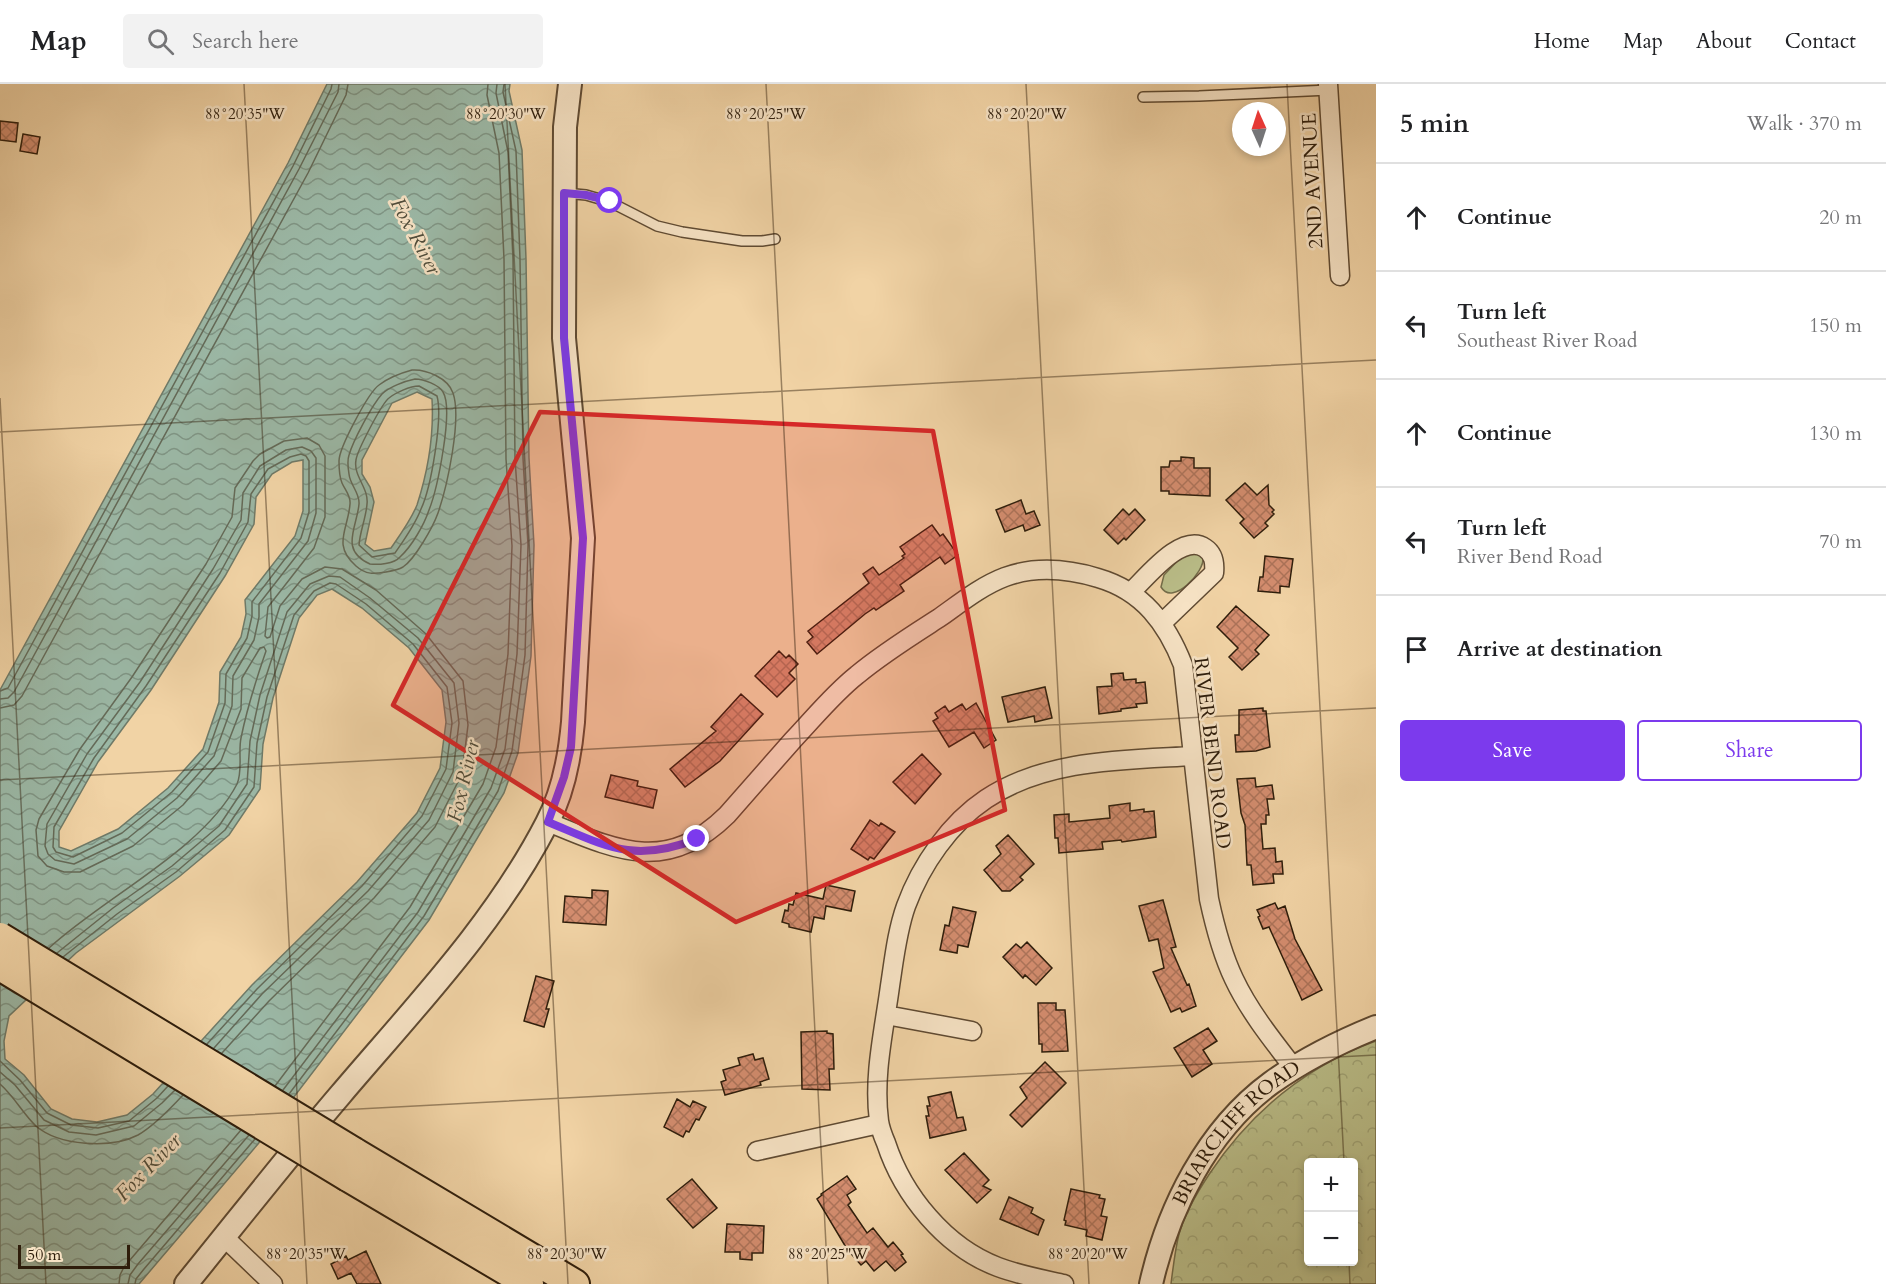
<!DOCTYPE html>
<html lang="en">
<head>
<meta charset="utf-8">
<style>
  body { margin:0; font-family:Cardo,serif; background:#f2f2f2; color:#202124 }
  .controls { position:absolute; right:18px; bottom:18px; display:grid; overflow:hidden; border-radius:6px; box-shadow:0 3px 9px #0003 }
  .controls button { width:54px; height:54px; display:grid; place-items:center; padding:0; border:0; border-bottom:2px solid #e0e0e0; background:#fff; color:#202124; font:30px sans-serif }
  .compass { position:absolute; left:1232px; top:18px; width:54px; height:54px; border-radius:50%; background:#fff; box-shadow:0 3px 9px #0003; rotate:357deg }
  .scale { position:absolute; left:18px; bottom:15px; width:112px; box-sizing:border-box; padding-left:6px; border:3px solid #2e1d0b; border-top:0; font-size:16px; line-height:21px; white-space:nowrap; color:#2e1d0b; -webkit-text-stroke:4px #f6e2c4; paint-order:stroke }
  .stop { position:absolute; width:18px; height:18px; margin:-14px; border:4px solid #7c3aed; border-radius:50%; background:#fff }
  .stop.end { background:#7c3aed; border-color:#fff; box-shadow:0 2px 6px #0008 }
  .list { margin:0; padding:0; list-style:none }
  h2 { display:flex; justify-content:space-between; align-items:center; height:78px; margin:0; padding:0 24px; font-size:26px }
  h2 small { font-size:20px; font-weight:400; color:#757577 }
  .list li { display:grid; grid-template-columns:39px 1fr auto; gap:18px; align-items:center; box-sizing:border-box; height:108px; padding:0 24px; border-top:2px solid #e0e0e0 }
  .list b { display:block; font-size:22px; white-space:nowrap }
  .list p { margin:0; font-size:20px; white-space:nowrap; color:#757577 }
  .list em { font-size:20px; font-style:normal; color:#757577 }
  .actions { display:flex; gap:12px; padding:18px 24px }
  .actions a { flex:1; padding:14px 0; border:2px solid #7c3aed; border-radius:6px; text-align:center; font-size:21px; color:#7c3aed }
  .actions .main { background:#7c3aed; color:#fff }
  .icon { flex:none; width:33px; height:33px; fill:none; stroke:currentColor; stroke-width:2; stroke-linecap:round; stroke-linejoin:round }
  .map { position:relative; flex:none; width:1376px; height:1200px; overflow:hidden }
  header { display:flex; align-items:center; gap:36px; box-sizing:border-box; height:84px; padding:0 30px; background:#fff; border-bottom:2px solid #e0e0e0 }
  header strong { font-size:28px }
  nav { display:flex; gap:33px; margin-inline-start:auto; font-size:21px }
  .search { width:420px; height:54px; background:#f2f2f2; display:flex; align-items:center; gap:15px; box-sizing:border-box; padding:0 21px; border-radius:6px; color:#757577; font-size:22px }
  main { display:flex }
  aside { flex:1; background:#fff }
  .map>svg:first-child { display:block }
  .grass { fill:#b9bc87; stroke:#746c49; stroke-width:1.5 }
  .park { fill:url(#park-crowns); stroke:#746c49; stroke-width:1.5; fill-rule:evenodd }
  .water { fill:url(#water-waves); stroke:#6f7a68; stroke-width:1.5; fill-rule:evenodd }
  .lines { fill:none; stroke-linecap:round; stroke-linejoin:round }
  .shore { stroke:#646a58; stroke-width:1.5 }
  .building { fill:url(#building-cross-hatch); stroke:#2e1d0b; stroke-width:1.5 }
  .service-casing { stroke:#5f4a32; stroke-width:12 }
  .minor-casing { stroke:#5f4a32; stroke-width:21 }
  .tertiary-casing { stroke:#5f4a32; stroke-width:26 }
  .primary-casing { stroke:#2e1d0b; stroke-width:32 }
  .service { stroke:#f6e2c4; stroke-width:9 }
  .minor { stroke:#f6e2c4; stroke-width:18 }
  .tertiary { stroke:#f6e2c4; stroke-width:22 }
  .primary { stroke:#f1d3a5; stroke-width:28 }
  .primary-bridge-casing { stroke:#2e1d0b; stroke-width:32; stroke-linecap:butt }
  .primary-bridge { stroke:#f1d3a5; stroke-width:28 }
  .route { stroke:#7c3aed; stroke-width:8 }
  .marked { fill:#d62828; fill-opacity:0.2; stroke:#d62828; stroke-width:4.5; stroke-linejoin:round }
  .ticks { fill:none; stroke:#2e1d0b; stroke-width:1.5; stroke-opacity:0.45 }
  .labels { text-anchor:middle; stroke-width:5; stroke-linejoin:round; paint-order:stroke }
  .street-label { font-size:20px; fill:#2e1d0b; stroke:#f6e2c4 }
  .water-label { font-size:21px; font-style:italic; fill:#4f4c3a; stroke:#f6e2c4 }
  .ticks-label { font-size:15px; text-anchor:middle; fill:#2e1d0b; stroke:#f6e2c4; stroke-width:5; stroke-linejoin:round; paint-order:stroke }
</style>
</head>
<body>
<header>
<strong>Map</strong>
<div class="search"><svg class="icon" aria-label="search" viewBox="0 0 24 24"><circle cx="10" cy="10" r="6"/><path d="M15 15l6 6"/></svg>Search here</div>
<nav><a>Home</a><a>Map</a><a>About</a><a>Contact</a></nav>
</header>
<main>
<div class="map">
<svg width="1376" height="1200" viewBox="0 0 1376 1200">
  <defs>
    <pattern id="park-crowns" width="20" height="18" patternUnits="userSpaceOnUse" patternTransform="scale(1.5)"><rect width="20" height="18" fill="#b9bc87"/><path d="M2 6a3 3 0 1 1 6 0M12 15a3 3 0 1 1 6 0" fill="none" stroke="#9fa173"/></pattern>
    <pattern id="water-waves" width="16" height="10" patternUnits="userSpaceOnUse" patternTransform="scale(1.5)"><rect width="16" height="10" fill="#9bb8a6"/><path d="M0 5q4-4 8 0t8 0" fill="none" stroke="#7f9585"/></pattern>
    <pattern id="building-cross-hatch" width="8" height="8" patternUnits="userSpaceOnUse" patternTransform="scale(1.5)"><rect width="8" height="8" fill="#d48d6f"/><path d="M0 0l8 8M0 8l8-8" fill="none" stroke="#ac7359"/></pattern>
  </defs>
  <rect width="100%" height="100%" fill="#f1d3a5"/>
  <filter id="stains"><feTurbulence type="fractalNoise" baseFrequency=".00333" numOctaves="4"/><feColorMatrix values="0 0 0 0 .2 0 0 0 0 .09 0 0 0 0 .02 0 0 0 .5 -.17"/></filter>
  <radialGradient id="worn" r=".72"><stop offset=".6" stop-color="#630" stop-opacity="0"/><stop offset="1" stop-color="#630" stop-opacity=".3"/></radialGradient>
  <!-- grass -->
  <path class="grass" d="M1196,467L1203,474C1205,487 1173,523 1161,503L1164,491L1185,469Z"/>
  <!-- park -->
  <path class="park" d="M1376,957V1200H1171C1173,1184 1175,1166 1179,1150C1185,1129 1198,1107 1210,1089C1251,1028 1307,982 1376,957ZM1308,1078H1354V1178H1308Z"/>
  <!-- water -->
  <path class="water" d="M327,0H510L509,7L522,66L526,175L529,374L534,461L531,572L518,669L504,709L429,836L258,1060L139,1200H0V606L288,79ZM417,308L432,315C434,350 428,387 417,421C411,436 400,451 391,464L374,467L365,460L374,418L370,403L362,390V376L392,319ZM303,376V427L295,452L245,516L246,530L241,553L220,588L219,618L203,665L168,704L118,745L71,767L59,763V747L98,678L151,606L225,492L254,440L256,413L272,390L292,378ZM332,505L362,524L409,564L442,606L446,638L440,684L417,729L357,798L252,901L153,1010L127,1031L97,1038L72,1035L51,1025L24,991L5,975L4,957L9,932L76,869L180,792L229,751L260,705L263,660L273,614L299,534L317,511Z"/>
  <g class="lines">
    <!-- shore -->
    <path class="shore" d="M412,286C426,285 448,294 453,309C462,335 447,403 438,429C433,443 415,475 403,483C398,486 392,487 386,488C374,490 366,491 356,482C332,461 348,446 350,420C351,412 345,406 342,399C339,392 339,384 339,377C339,364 368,309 379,301C388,294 401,289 412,286Z
      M415,295C424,295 439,301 443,308C454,326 437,406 429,426C424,441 412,462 400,473C394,480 378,481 370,480C339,466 357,444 359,420C360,409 350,401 349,390C348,384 347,377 349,371C353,357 372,321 382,310C389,303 405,297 415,295Z
      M419,302L437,312C443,334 431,404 421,425C415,441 404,456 395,469L372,473L359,461C360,447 366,434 367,420C369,404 353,392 356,376C357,367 382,319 389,314C395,309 410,302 419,302Z
      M302,363L311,367L316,374V429L308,457L259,520V533L254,556L233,592L232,622L214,672L177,714L127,755L74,780L55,776L48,770L45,762L47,740L87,670L140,598L213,485L241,436L243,409L260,382L286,366Z
      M301,370L306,372L309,377V428L301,454L252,518V532L247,554L226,590L225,619L208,668L172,708L122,749L73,773L56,768L53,763L54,743L94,674L146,602L220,489L248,438L251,410L268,385L290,373Z
      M0,607L8,604L293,82L331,5L332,0
      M0,615L8,614L14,608L299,85L338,8L339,0
      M0,624L14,621L22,612L308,89L346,11L348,0
      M49,864C104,813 203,766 237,700C243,687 238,668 241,654C247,624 256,596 266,567L264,563L260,564L242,594L241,625L221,677L183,721L133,762L80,788H64L47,782L38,772L36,746L39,735L80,665L132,593L206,480L232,433L235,404L253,377L260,370L284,357L307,354L319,361L325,372V433L314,464L268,523L265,552L267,554L270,553L280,522L302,495L325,483L342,485L376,506L426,550L463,597L468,641L462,690L435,743L374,814L269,917L222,969
      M57,869L113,824L172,782L219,742L247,700L250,657L260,611L287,528L310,500L329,492L340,493L370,514L418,554L454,599L459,639L453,688L429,736L368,807L262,910L214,964
      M63,873L117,830L176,788L225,746L254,703L257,659L267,613L294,531L314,507L330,499L336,500L366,520L413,560L447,603L452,639L446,685L422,732L362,802L257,905L207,960
      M0,977L20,996L47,1029L71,1041L98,1044L129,1037L157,1014L168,1002
      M0,988L15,1001L44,1036L69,1048L96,1051L134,1042L162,1019L175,1006
      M0,1000C14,1012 23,1030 36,1042C59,1062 111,1065 138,1051C154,1042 170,1025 183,1011
      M275,1002L410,823L483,700L496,663L508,570L512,462L506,375L504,175L499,69L487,11L488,0
      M283,1006L418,828L491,704L505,665L517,570L521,461L515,375L513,175L508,68L496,9L497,0
      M289,1010L424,832L498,707L512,667L525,571L528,461L523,374L520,175L516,67L503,8L504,0
      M119,1200L120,1191L124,1183L241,1046
      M128,1200L130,1191L138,1180L249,1051
      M135,1200L136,1195L144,1185L255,1055"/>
  </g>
  <!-- building -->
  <path class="building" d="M0,37L18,39L16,58L0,56Z
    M23,50L40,53L37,70L20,67Z
    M1181,373L1194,374V384H1210V412L1169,410V407H1161V383H1169L1170,377H1181Z
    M1245,399L1257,411L1268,401L1269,421L1274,426L1272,428L1274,430L1265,439L1268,442L1254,454L1240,439L1244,435L1226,416Z
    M1021,416L1026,430L1034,427L1040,441L1025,447L1023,441L1005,448L996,426Z
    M1123,425L1129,431L1135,425L1145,436L1126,456L1124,454L1118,460L1104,446Z
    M932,441L940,452L943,450L958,471L945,480L940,473L900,501L904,507L876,526L874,524L865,530L817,570L807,558L813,553L808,547L869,499L863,490L873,483L879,491L904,474L902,472L905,470L900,463Z
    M1265,472L1293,475L1289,503L1280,502V509L1258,507L1260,493H1263Z
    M1236,522L1269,551L1255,566L1259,570L1242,586L1229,573L1238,564L1217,543Z
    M779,567L786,574L789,571L798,580L789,589L795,595L777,613L755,592Z
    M1123,589L1124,596L1136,595V599L1145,598L1147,619L1136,620L1137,623L1121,625V627L1099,630L1097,603L1112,602L1111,590Z
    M1045,603L1052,634L1035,638L1034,632L1008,638L1002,613Z
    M741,610L763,630L720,677L685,703L670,685L716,647L711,643Z
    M976,619L996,656L984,664L974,648L949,663L933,637L938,634L935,629L945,622L949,628L962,620L966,626Z
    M1263,624V627H1266L1270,663L1256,667L1236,668L1235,651H1239V626Z
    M922,670L941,690L915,720L893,698Z
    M611,691L638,697L637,702L657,706L653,724L605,713Z
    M1255,694L1256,703L1272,701L1274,715H1267L1269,731H1266V740H1261L1263,765L1275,764L1276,778L1282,777L1283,790H1273L1274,799L1253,801L1251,781H1247L1245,741L1241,729L1237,695Z
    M1130,719V727L1144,725V728L1154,727L1156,753L1122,758L1121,756L1102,758L1103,765L1059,769L1058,754H1055L1054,731L1069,730V738L1110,734L1109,722Z
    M870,736L879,742L881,739L895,748L874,775L870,773L868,776L851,765Z
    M1008,751L1034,780L1020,793L1023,796L1010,807H1002L984,786L1001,770L996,762Z
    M826,801L855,807L851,827L826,822L824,835L814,833L811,848L789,843V840L782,838L785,826L788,827L789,820L793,821L796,809L823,815Z
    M592,806L608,807L606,841L563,838L565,812L592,814Z
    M1163,816L1176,863L1171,864L1187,901L1189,900L1196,922L1182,928L1180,924L1171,928L1153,888L1164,884L1158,855L1149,857L1139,822Z
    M1275,819L1278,825L1285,822L1295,855L1322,906L1302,916L1269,843L1263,845L1258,833L1260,832L1257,826Z
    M953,823L976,828L968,863L958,861L957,869L940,866L945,841L949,842Z
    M1027,858L1052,884L1036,901L1025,891L1023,894L1003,873L1016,860L1021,864Z
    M536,892L554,897L546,925H549L544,943L524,937Z
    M1038,919H1056V926H1065L1068,967L1042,968V960H1039Z
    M1208,944L1217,957L1203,966L1212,980L1192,993L1174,964Z
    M827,947V949L833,950L834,985H829L830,1006L802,1005L801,948Z
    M753,970L755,976L763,974L769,995L760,998L761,1001L725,1011L721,998L726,996L723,986L740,981L738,974Z
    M1045,978L1066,999L1022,1043L1010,1031L1027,1014L1020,1003Z
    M951,1008L957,1034L963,1033L966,1046L930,1054L926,1032H929L927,1022H930L928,1013Z
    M677,1015L690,1023L693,1017L706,1023L699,1036L696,1035L689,1048L686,1047L683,1053L664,1043Z
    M964,1069L989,1096L983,1102L991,1106L977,1119L945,1086Z
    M847,1092L856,1105L847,1111L851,1118L848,1121L867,1149L873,1144L888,1163L893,1158L903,1170L901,1171L906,1178L895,1187L886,1177L874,1187L866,1177L861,1181L847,1165L817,1115L822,1111L821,1110Z
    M692,1095L717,1124L693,1144L667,1115Z
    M1071,1105L1100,1111L1099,1114L1105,1115L1101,1132L1107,1133L1102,1156L1086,1152L1087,1146L1065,1141L1066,1137L1064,1136Z
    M1009,1113L1033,1124L1031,1129L1044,1136L1038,1151L1000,1135Z
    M727,1140L764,1142L763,1169H752V1176L740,1175V1168H725Z
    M366,1167L381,1200H357L351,1189L338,1195L331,1180L346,1172L348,1176Z"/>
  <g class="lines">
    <defs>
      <path id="service" d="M1143,13L1199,12L1329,6
        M564,109L586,111L610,118L657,142L682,148L742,157H762L775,155"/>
      <path id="minor" d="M1328,0L1340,192
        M1131,508C1147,493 1182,448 1205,464C1214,470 1215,479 1214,489L1162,539
        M548,738C616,766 666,791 727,731C749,706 771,681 793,656C814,634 833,610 857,591C882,570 911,552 939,534C959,520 981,502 1005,493C1035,482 1068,485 1098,494C1143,507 1167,540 1183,581L1209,815C1215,843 1222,870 1234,895C1249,927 1273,957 1294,984
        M886,931L972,947
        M757,1067L879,1040
        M224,1153L273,1200
        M1064,1200C1041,1195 1019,1191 998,1183C945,1163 903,1111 886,1059C883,1052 880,1044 879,1037C873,992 884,947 890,902C894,876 897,847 906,822C921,781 950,739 986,715C1046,675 1124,676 1193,672"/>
      <g id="tertiary">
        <path d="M186,1200C238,1136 288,1072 341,1010C414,924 495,840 547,739C563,709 570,672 573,638L583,454L564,254L565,43L570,0"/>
        <path id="s1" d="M1151,1200C1168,1125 1207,1046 1271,999C1303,976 1339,958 1376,943"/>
      </g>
      <path id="primary" d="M354,1068L575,1200
        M348,1093L529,1200"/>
    </defs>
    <!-- service casing -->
    <use href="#service" class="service-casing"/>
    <!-- minor casing -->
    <use href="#minor" class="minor-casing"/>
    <!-- tertiary casing -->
    <use href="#tertiary" class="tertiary-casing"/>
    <!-- primary casing -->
    <use href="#primary" class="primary-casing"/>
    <!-- service -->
    <use href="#service" class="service"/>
    <!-- minor -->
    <use href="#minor" class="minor"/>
    <!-- tertiary -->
    <use href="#tertiary" class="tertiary"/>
    <!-- primary -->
    <use href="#primary" class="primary"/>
    <defs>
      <path id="primary-bridge" d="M0,853L354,1068
        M0,882L348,1093"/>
    </defs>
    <!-- primary-bridge casing -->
    <use href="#primary-bridge" class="primary-bridge-casing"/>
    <!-- primary-bridge -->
    <use href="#primary-bridge" class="primary-bridge"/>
  </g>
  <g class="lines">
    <!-- route -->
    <path class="route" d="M610,117L586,111L564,109V254L583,454L571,663L564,693L548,738C606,762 633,780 697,755"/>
  </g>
  <!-- marked area -->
  <path class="marked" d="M540,328L933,347L1005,726L736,838L393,621Z"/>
  <!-- ticks -->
  <path class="ticks" d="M244,0L307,1200M505,0L568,1200M766,0L828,1200M1026,0L1089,1200M1287,0L1344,1078M0,314L46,1200M0,348L1376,276M0,696L1376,624M0,1044L1376,971M1349,1178L1350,1200"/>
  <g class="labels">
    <!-- street labels -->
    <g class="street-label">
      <text transform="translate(1312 97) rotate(-93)" y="7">2ND AVENUE</text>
      <text transform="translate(1213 669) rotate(83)" y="7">RIVER BEND ROAD</text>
      <text dy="7" stroke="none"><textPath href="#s1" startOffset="178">BRIARCLIFF ROAD</textPath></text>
    </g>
    <!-- water labels -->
    <g class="water-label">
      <text transform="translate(416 152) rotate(62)" y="7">Fox River</text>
      <text transform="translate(463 697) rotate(-77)" y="7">Fox River</text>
      <text transform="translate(148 1083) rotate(-46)" y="7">Fox River</text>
    </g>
  </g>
  <g class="ticks-label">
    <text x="245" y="35">88°20'35"W</text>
    <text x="506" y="35">88°20'30"W</text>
    <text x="766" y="35">88°20'25"W</text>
    <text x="1027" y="35">88°20'20"W</text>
    <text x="306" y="1175">88°20'35"W</text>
    <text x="567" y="1175">88°20'30"W</text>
    <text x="828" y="1175">88°20'25"W</text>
    <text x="1088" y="1175">88°20'20"W</text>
  </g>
  <rect width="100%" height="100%" filter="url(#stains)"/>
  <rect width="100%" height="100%" fill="url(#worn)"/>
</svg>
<div class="controls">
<button>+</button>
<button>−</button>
</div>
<svg class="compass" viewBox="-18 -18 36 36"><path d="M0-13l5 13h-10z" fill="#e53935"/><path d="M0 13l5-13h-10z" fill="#757577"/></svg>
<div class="scale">50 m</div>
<div class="stop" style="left:610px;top:117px"></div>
<div class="stop end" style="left:697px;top:755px"></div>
</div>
<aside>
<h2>5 min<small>Walk · 370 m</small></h2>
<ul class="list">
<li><svg class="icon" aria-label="ahead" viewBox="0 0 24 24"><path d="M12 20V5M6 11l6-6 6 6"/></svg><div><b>Continue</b></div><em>20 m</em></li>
<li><svg class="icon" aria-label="left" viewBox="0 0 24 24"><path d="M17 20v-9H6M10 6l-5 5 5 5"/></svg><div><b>Turn left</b><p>Southeast River Road</p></div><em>150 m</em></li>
<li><svg class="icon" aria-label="ahead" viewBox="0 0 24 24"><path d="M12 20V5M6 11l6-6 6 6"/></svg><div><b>Continue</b></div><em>130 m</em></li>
<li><svg class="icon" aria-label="left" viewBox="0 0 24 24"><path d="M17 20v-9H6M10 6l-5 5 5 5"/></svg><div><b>Turn left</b><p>River Bend Road</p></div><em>70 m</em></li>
<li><svg class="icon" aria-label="arrive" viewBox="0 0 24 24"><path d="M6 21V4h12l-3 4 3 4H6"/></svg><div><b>Arrive at destination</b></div></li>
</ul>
<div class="actions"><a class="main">Save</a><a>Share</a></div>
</aside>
</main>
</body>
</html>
